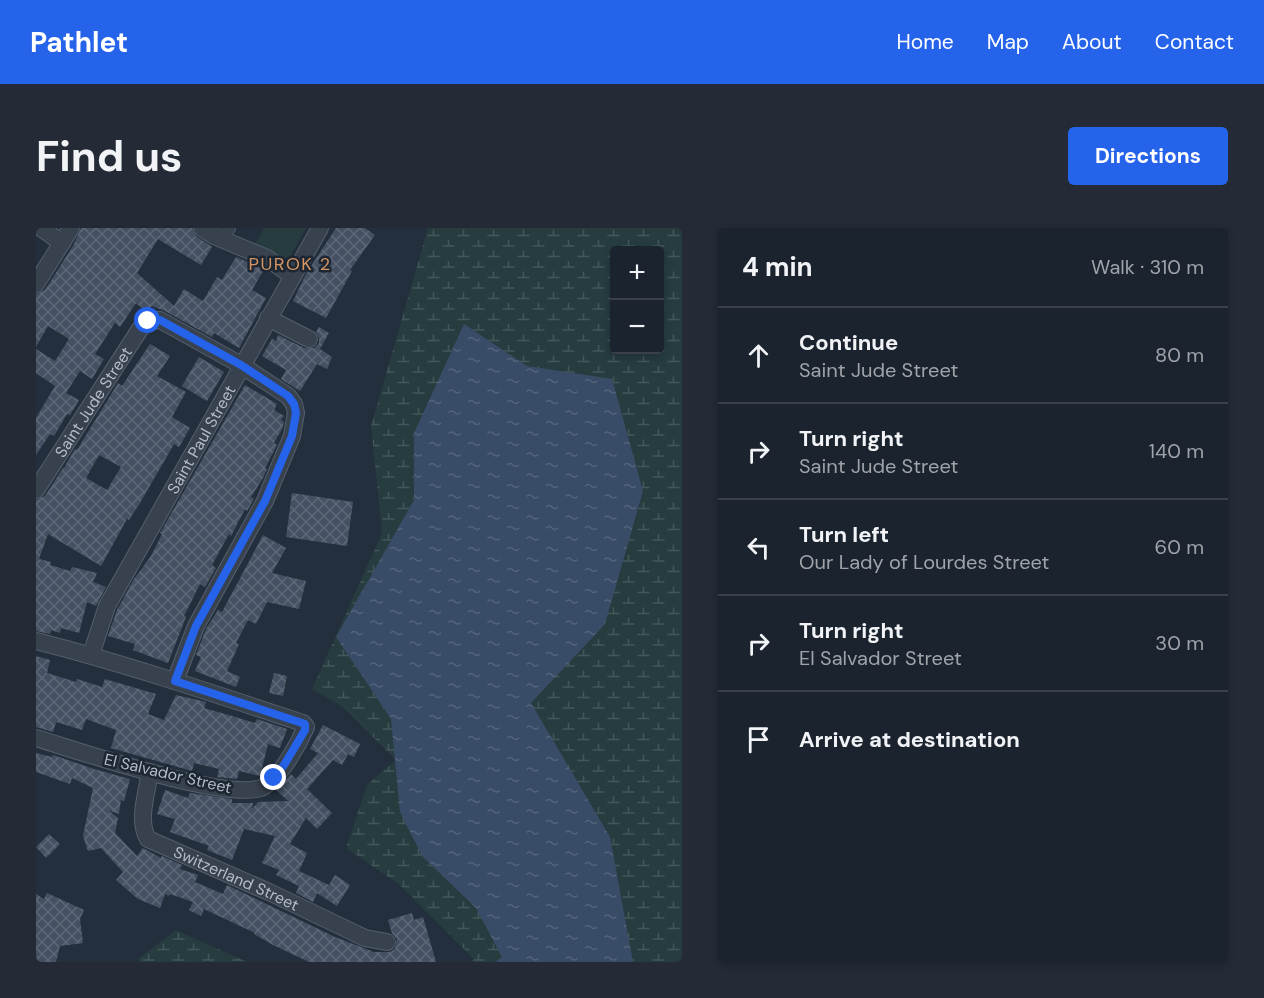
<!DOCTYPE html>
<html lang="en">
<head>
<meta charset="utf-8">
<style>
  body { margin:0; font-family:"DM Sans",sans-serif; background:#242b36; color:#f1f3f6 }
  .controls { position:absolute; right:18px; top:18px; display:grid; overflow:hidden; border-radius:6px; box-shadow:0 3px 9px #0003 }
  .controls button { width:54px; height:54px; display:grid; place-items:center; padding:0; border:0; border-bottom:2px solid #39404a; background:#1b232e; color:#f1f3f6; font:30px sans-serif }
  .stop { position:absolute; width:18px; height:18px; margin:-14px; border:4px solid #2563eb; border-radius:50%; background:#fff }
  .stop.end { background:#2563eb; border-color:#fff; box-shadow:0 2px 6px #0008 }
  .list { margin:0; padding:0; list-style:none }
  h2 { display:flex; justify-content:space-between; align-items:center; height:78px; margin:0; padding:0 24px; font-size:26px }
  h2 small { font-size:20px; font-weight:400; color:#a0a4aa }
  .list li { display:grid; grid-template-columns:39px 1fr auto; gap:18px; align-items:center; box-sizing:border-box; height:96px; padding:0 24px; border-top:2px solid #39404a }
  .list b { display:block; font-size:22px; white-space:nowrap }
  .list p { margin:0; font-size:20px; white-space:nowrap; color:#a0a4aa }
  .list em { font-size:20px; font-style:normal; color:#a0a4aa }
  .icon { flex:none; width:33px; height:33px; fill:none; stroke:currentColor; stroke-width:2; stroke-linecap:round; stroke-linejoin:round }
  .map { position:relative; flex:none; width:646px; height:734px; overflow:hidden; border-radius:6px }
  header { display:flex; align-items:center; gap:36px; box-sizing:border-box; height:84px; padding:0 30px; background:#2563eb; color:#fff }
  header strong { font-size:28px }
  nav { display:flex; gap:33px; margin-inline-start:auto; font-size:21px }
  .intro { display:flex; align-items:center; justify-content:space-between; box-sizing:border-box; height:144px; padding:0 36px }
  h1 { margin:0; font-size:42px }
  .button { padding:15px 27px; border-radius:6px; background:#2563eb; color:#fff; font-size:21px; font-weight:700 }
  main { display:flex; gap:36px; padding:0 36px }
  aside { flex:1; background:#1b232e; border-radius:6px; box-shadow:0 3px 9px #0003 }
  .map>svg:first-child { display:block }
  .wetland { fill:url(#wetland-marsh); fill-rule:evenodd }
  .green { fill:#263c3f }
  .water { fill:url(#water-ripples) }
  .building { fill:url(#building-cross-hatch); fill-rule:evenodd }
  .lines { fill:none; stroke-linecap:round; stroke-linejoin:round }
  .minor-casing { stroke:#565f6c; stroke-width:18 }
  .minor { stroke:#38414e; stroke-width:16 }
  .route { stroke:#2563eb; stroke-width:8 }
  .labels { text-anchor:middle; stroke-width:5; stroke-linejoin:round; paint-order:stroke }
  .street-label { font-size:16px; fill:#b4bcc9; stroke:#1d2633 }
  .neighbourhood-label { font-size:18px; letter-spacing:1.5px; fill:#d59563; stroke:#1d2633 }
</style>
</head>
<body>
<header>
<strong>Pathlet</strong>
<nav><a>Home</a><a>Map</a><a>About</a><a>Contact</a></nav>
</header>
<div class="intro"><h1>Find us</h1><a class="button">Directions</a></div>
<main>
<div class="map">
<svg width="646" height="734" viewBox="0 0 646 734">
  <defs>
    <pattern id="wetland-marsh" width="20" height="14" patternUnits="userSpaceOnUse" patternTransform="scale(1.5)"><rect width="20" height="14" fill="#263c3f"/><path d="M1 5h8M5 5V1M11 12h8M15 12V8" fill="none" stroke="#435659"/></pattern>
    <pattern id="water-ripples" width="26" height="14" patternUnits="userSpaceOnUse" patternTransform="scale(1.5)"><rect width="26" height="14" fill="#394c67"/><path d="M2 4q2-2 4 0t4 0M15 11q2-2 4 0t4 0" fill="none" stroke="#53647b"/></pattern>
    <pattern id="building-cross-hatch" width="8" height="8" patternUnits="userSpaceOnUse" patternTransform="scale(1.5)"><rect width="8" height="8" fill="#455162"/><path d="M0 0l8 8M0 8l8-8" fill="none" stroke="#5d6877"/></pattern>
  </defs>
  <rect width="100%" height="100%" fill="#242f3e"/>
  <!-- wetland -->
  <path class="wetland" d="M392,0H646V734H435L438,731L364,657L310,620L331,557L360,532L307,479L276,461L346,305L335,198ZM578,22H624V122H578Z
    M140,702L211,734H104L102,731Z"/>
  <!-- green -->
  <path class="green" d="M228,0H270L250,36L218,18Z"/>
  <!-- water -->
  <path class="water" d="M428,96L491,138L576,151L607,263L569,396L495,475L574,609L597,734H460L466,729L440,680L386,628L364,584L355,491L300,409L378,272V205Z"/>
  <!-- building -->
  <path class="building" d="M45,0H156L160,8L176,19L165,37L122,11L101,45L138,78L148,61L167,73L181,49L186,52L200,29L228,41L216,62L230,70L203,120L178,105L176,109L129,83L116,78L109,83L100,75L84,99L79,95L59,126L68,131L56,151L44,143L30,165L43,172L34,187L31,186L18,208L14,206L0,227V190L19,158L0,145V121L19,133L33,111L12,98L0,119V66L9,62L37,18Z
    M300,0H329L339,7L314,42L316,43L290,90L257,73L270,46Z
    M283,99L293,105L284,121L296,129L291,141L281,136L264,163L245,151L250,142L226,128L236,111L240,113L242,107L268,120H278L283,115V110L280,104Z
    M114,116L134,128L121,148L150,164L136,189L154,200L143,219L138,216L104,275L93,292L91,291L65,338L12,306L3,331L15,334L14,337L34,343L36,339L61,345L57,354L70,359L60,378L51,374L43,405L25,400L24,405L15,402L14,406L0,403V272L9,268L27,240H28L39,221L41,222L82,155L86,158ZM63,227L85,239L71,262L50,250Z
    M163,129L188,144L171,173L146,158Z
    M209,157L241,176L238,182L248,188L245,192L248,194L246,201L238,215L241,217L229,240L231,241L227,250L215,269L218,271L211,283L209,281L195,308L193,306L176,337L180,340L169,359L164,356L148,388L150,389L132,435L97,422L99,416L72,408L81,382L98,351L115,328L126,306L124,305Z
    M256,265L317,274L311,318L250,309Z
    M227,307L250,320L236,345L270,353L263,381L231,374L220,396L212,392L200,415L203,416L191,443L204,449L200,459L159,443L165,429L160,427L170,401L182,382L186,384Z
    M0,428L14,432L11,445L40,454L41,451L66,459L69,451L120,466L112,486L128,492L140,467L170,474L168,480L196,488L219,495L221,491L251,501L244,520L232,516L224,548L203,543L201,551L181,549L183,541L158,535L156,543L75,520L80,502L50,491L46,502L20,494L17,504L0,499Z
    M238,445L251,448L247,468L233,465Z
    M287,497L324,516L318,529L312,526L306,537L297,532L271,561L296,585L281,601L270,590L254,616L271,625L263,643L293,657L299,647L314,657L301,678L281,665L277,674L260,665L263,658L240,647L243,642L226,635L239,608L208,601L196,632L171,622L173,618L134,604L139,591L121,586L129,562L152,570L154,565L196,571V575H217L216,581L222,574L252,573L240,562L255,546L260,551L282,525L274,521Z
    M0,525L16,529L17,527L58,541L94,551L88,573L85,572L83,586L72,582L82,590L79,605L101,628L107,620L125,630L126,628L146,637L144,641L162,647L159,654L187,666L191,657L299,709L338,724H354L359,721L361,711L356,705L352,692L376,685L378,692L387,689L400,734H273L237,717L218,706L219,705L168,681L165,688L153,682L157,674L134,666L133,668L129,666L124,680L102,671L80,652L87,644L65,620L52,623L47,608L57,560L36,550L34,556L0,544Z
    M13,606L24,616L10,630L0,619Z
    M11,665L48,682L44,691L47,715L24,718L20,734H0V666L8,671Z"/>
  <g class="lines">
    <defs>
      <g id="minor">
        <path d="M5,0L26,15"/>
        <path d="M166,0L178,8L231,30L256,48"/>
        <path d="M190,1L191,0"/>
        <path d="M0,56L35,0"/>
        <path d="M232,90L273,111"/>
        <path id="s1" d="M0,262L104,101L112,93L124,92L205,137L252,168L258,176L260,185L256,208L229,273L160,398L139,453"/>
        <path d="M0,413C90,436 179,466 267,495L270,499C262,517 244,550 227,559C195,575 40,522 0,510"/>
        <path id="s2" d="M55,427L71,378L284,0"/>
        <path id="s3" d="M114,544C111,564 101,593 112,611L233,664L329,710L351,714"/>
      </g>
    </defs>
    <!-- minor casing -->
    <use href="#minor" class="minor-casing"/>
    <!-- minor -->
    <use href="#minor" class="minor"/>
  </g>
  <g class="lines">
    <!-- route -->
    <path class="route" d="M112,93L124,92L205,137L252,168L258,176L260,185L256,208L229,273L160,398L139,453L269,496V502L248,537L238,550"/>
  </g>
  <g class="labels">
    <!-- street labels -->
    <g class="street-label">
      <text dy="6" stroke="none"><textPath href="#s1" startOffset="105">Saint Jude Street</textPath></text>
      <text dy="6" stroke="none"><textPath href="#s2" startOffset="243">Saint Paul Street</textPath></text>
      <text transform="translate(132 545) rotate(13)" y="6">El Salvador Street</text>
      <text dy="6" stroke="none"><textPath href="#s3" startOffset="165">Switzerland Street</textPath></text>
    </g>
    <!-- neighbourhood labels -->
    <g class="neighbourhood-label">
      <text x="254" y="42">PUROK 2</text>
    </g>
  </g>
</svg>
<div class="controls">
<button>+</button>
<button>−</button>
</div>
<div class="stop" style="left:112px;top:93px"></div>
<div class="stop end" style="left:238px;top:550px"></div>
</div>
<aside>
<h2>4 min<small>Walk · 310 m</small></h2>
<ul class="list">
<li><svg class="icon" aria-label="ahead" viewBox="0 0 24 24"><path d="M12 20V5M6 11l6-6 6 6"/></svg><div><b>Continue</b><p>Saint Jude Street</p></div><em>80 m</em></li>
<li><svg class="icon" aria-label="right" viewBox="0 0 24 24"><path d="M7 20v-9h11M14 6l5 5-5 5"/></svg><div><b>Turn right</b><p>Saint Jude Street</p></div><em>140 m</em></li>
<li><svg class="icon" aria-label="left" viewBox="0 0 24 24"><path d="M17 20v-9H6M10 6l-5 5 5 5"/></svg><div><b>Turn left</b><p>Our Lady of Lourdes Street</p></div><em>60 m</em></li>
<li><svg class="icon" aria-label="right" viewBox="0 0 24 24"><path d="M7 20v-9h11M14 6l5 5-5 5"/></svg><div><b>Turn right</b><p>El Salvador Street</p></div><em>30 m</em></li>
<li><svg class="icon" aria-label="arrive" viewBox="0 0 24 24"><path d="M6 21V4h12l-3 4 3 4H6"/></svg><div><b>Arrive at destination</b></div></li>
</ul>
</aside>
</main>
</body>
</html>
